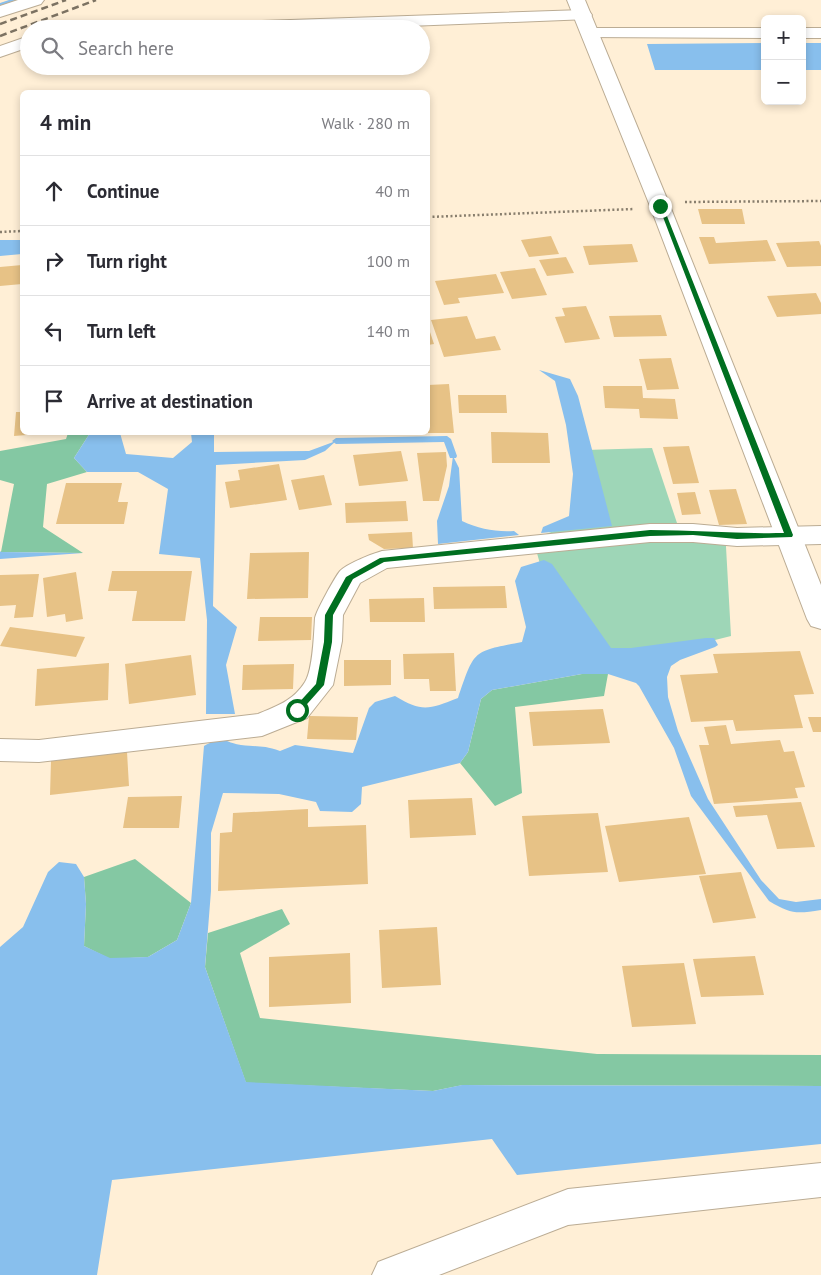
<!DOCTYPE html>
<html lang="en">
<head>
<meta charset="utf-8">
<style>
  body { margin:0; font-family:"PT Sans",sans-serif; background:#f7f7f7; color:#2b2b33 }
  .controls { position:absolute; right:15px; top:15px; display:grid; overflow:hidden; border-radius:8px; box-shadow:0 2px 8px #0003 }
  .controls button { width:45px; height:45px; display:grid; place-items:center; padding:0; border:0; border-bottom:1px solid #e1e1e2; background:#fff; color:#2b2b33; font:25px sans-serif }
  .stop { position:absolute; width:15px; height:15px; margin:-11px; border:4px solid #006f20; border-radius:50%; background:#fff }
  .stop.end { background:#006f20; border-color:#fff; box-shadow:0 1px 5px #0008 }
  .list { margin:0; padding:0; list-style:none }
  h2 { display:flex; justify-content:space-between; align-items:center; height:65px; margin:0; padding:0 20px; font-size:21px }
  h2 small { font-size:16px; font-weight:400; color:#7c7c81 }
  .list li { display:grid; grid-template-columns:32px 1fr auto; gap:15px; align-items:center; box-sizing:border-box; height:70px; padding:0 20px; border-top:1px solid #e1e1e2 }
  .list b { display:block; font-size:19px; white-space:nowrap }
  .list em { font-size:16px; font-style:normal; color:#7c7c81 }
  .icon { flex:none; width:28px; height:28px; fill:none; stroke:currentColor; stroke-width:2; stroke-linecap:round; stroke-linejoin:round }
  .map { position:relative; flex:none; width:821px; height:1275px; overflow:hidden }
  .search { position:absolute; background:#fff; box-shadow:0 2px 8px #0003; left:20px; top:20px; width:410px; height:55px; display:flex; align-items:center; gap:12px; box-sizing:border-box; padding:0 18px; border-radius:28px; color:#7c7c81; font-size:19px }
  .panel { position:absolute; background:#fff; box-shadow:0 2px 8px #0003; left:20px; top:90px; width:410px; height:345px; border-radius:8px }
  .map>svg:first-child { display:block }
  .green { fill:#9ed6b7 }
  .forest { fill:#84c8a3 }
  .water { fill:#88bfed }
  .lines { fill:none; stroke-linecap:round; stroke-linejoin:round }
  .stream { fill:#88bfed; fill-rule:evenodd }
  .building { fill:#e7c286 }
  .minor-casing { stroke:#bbac94; stroke-width:2 }
  .tertiary-casing { stroke:#bbac94; stroke-width:2 }
  .path { stroke:#887e6d; stroke-width:2.5; stroke-dasharray:2 2.5; stroke-linecap:butt }
  .minor { fill:#fff; fill-rule:evenodd }
  .tertiary { fill:#fff; fill-rule:evenodd }
  .rail { stroke:#7c7262; stroke-width:2.5; stroke-dasharray:7 4; stroke-linecap:butt }
  .route { fill:#006f20 }
</style>
</head>
<body>
<div class="map">
<svg width="821" height="1275" viewBox="0 0 821 1275">
  <rect width="100%" height="100%" fill="#ffefd6"/>
  <!-- green -->
  <path class="green" d="M652,448L678,526L725,529L731,636L639,659L564,649L533,539L593,516L585,450Z"/>
  <!-- forest -->
  <path class="forest" d="M68,433H90L74,458L87,472L47,484L43,527L83,553L1,552L14,484L0,480V451L66,439Z
    M582,674H608L604,696L515,707L522,793L495,806L460,763L468,752L481,699L492,690Z
    M135,859L191,903L177,940L148,957L110,959L84,946L86,904L84,877Z
    M282,909L290,924L240,953L260,1018L597,1054L821,1055V1086L463,1085L433,1091L246,1083L205,967L208,933Z"/>
  <!-- water -->
  <path class="water" d="M765,43V70H655L647,44Z
    M802,43H821V70H802Z
    M0,240H22V254L0,256Z
    M539,370L570,379L578,396L612,526L541,533L543,527L569,516L573,474L566,425L555,381Z
    M90,433H120L126,454L173,458L192,442L191,433H214V452L309,451L336,441L325,451L305,460L216,465L213,606L237,627L226,665L235,714H206L207,620L200,558L159,554L168,489L138,472H87L74,458Z
    M453,456L459,468L462,521C479,529 495,532 514,531L519,535L438,544L437,521L449,486Z
    M0,551L1,552L83,553L0,559Z
    M544,560L552,564L611,648H631L706,638H714L718,645L715,647L680,660L671,666L667,677L668,697L678,731L708,799L761,880L779,899L796,902L821,899V910C796,914 791,914 769,901L691,796L674,748L639,686L636,683L608,674H582L492,690L481,699L468,752L460,763L362,787L361,804L352,812L320,811L316,802L279,794L223,793L211,833V891L205,967L246,1082L433,1091L462,1085L821,1086V1144L517,1175L492,1139L112,1180L97,1275H0V947L23,927L48,872L59,862L76,864L84,877L86,904L84,946L110,958L148,957L177,940L191,903L204,746C226,734 221,742 241,745C258,747 263,745 280,751L295,745L353,753L369,708L375,702L395,696C423,713 429,709 458,698C475,650 471,652 522,642L526,627L515,581L521,567Z"/>
  <g class="lines">
    <!-- stream -->
    <path class="stream" d="M9,0H18L0,7V3Z
      M447,436L451,439L457,456L456,458H450L444,442L336,444L332,441L336,438Z"/>
  </g>
  <!-- building -->
  <path class="building" d="M698,209H742L745,224H702Z
    M551,236L559,254L529,257L521,240Z
    M699,237H714L716,243L767,240L776,261L709,264Z
    M819,241L821,246V266L787,267L776,243Z
    M632,244L638,262L589,265L583,246Z
    M566,257L574,273L547,276L539,260Z
    M22,265V284L0,286V267Z
    M535,268L547,295L512,299L500,272Z
    M496,274L504,293L458,298L460,303L444,305L435,281Z
    M816,293L821,303V314L777,317L767,296Z
    M586,306L600,339L565,343L555,317L565,316L562,308Z
    M661,315L667,336L614,337L609,316Z
    M467,316L476,339L495,336L501,350L444,357L431,320Z
    M428,326L434,344L428,345Z
    M671,358L679,389L647,390L639,359Z
    M449,384L454,433H428V385Z
    M603,386H642L643,398L675,399L678,419L640,418L639,409L605,408Z
    M458,395H506L507,413H459Z
    M16,412H22V432L39,434L14,436Z
    M491,432L548,433L550,463H492Z
    M689,446L699,483L673,484L663,447Z
    M401,451L408,481L359,486L353,455Z
    M446,452L447,466L439,501H423L417,453Z
    M279,464L287,500L230,508L225,482L240,480L238,470Z
    M324,475L332,505L299,510L291,480Z
    M66,483H122L118,502H128L124,524H56Z
    M736,489L747,524L719,525L709,490Z
    M695,492L701,514L682,515L677,493Z
    M406,501L408,521L346,523L345,503Z
    M412,532L413,548L384,549L369,540L368,534Z
    M309,552L308,598L247,599L250,553Z
    M112,571H192L185,621H132L137,591H108Z
    M76,572L83,619L66,622L65,614L47,617L43,578Z
    M39,574L33,617L14,618L16,605L0,606V575Z
    M505,586L507,608L434,609L433,587Z
    M424,598L425,622H370L369,599Z
    M260,617H312L311,640L258,641Z
    M10,627L85,637L76,657L0,646Z
    M800,651L814,694L794,695L803,728L736,731L733,720L691,722L680,675L718,673L713,654Z
    M454,653L456,691H430L429,679H404L403,654Z
    M191,655L196,695L129,704L125,664Z
    M344,660H391V685L344,686Z
    M109,663L108,700L35,706L37,669Z
    M294,664L293,689L242,690L243,665Z
    M603,709L610,743L533,746L529,712Z
    M309,716L358,717L356,740L307,739Z
    M808,717H821V732H813Z
    M726,725L731,744L780,740L784,752L794,751L805,787L795,788L798,798L714,804L699,745H709L704,727Z
    M127,752L129,786L50,795L51,761Z
    M182,796L179,828H123L128,797Z
    M472,798L476,835L410,838L408,800Z
    M801,802L815,847L777,849L767,815L736,817L733,806Z
    M308,809V827L366,825L368,884L218,891L220,833L232,832L233,813Z
    M598,813L608,872L529,876L522,816Z
    M689,817L706,874L619,882L605,826Z
    M741,872L756,918L713,923L699,876Z
    M437,927L441,985L382,988L379,930Z
    M350,953L351,1003L269,1007V957Z
    M755,956L764,995L701,997L693,959Z
    M684,963L696,1024L632,1027L622,966Z"/>
  <g class="lines">
    <defs>
      <path id="minor" d="M18,0H44L41,4L0,17V6Z
        M583,10L589,11L592,15L589,19L332,29H161L164,25L170,24Z
        M591,28H765V38L585,37L582,33L585,29Z
        M802,28H821V38H802Z
        M29,36V47L0,57V46Z
        M650,524H693L737,528L821,526V544L737,546L693,542H650L387,568L360,583L343,615L342,641L333,685L307,718L262,736L39,762L0,761V739L39,740L258,714C277,706 293,701 305,682C313,670 314,634 315,618C316,611 335,577 340,571C348,563 372,554 382,551Z
        M821,1163V1197L568,1225L439,1275H372L378,1262L568,1189Z"/>
      <path id="tertiary" d="M567,0H585L670,206L821,585V629L811,626L807,619L650,206Z"/>
    </defs>
    <!-- minor casing -->
    <use href="#minor" class="minor-casing"/>
    <!-- tertiary casing -->
    <use href="#tertiary" class="tertiary-casing"/>
    <!-- path -->
    <path class="path" d="M685,202L821,201
      M428,217L634,209
      M0,232L22,231"/>
    <!-- minor -->
    <use href="#minor" class="minor"/>
    <!-- tertiary -->
    <use href="#tertiary" class="tertiary"/>
    <!-- rail -->
    <path class="rail" d="M0,24L66,0
      M0,36L96,0"/>
  </g>
  <!-- route -->
  <path class="route" d="M658,204L663,206L793,535L792,537L737,539L693,535L650,536L384,562L353,579L333,615L332,642L324,685L300,712H294V708L316,684L324,642L325,615L346,577L380,558L650,530C695,530 739,534 784,533Z"/>
</svg>
<div class="controls">
<button>+</button>
<button>−</button>
</div>
<div class="stop" style="left:297px;top:710px"></div>
<div class="stop end" style="left:660px;top:206px"></div>
<div class="search"><svg class="icon" aria-label="search" viewBox="0 0 24 24"><circle cx="10" cy="10" r="6"/><path d="M15 15l6 6"/></svg>Search here</div>
<section class="panel">
<h2>4 min<small>Walk · 280 m</small></h2>
<ul class="list">
<li><svg class="icon" aria-label="ahead" viewBox="0 0 24 24"><path d="M12 20V5M6 11l6-6 6 6"/></svg><div><b>Continue</b></div><em>40 m</em></li>
<li><svg class="icon" aria-label="right" viewBox="0 0 24 24"><path d="M7 20v-9h11M14 6l5 5-5 5"/></svg><div><b>Turn right</b></div><em>100 m</em></li>
<li><svg class="icon" aria-label="left" viewBox="0 0 24 24"><path d="M17 20v-9H6M10 6l-5 5 5 5"/></svg><div><b>Turn left</b></div><em>140 m</em></li>
<li><svg class="icon" aria-label="arrive" viewBox="0 0 24 24"><path d="M6 21V4h12l-3 4 3 4H6"/></svg><div><b>Arrive at destination</b></div></li>
</ul>
</section>
</div>
</body>
</html>
